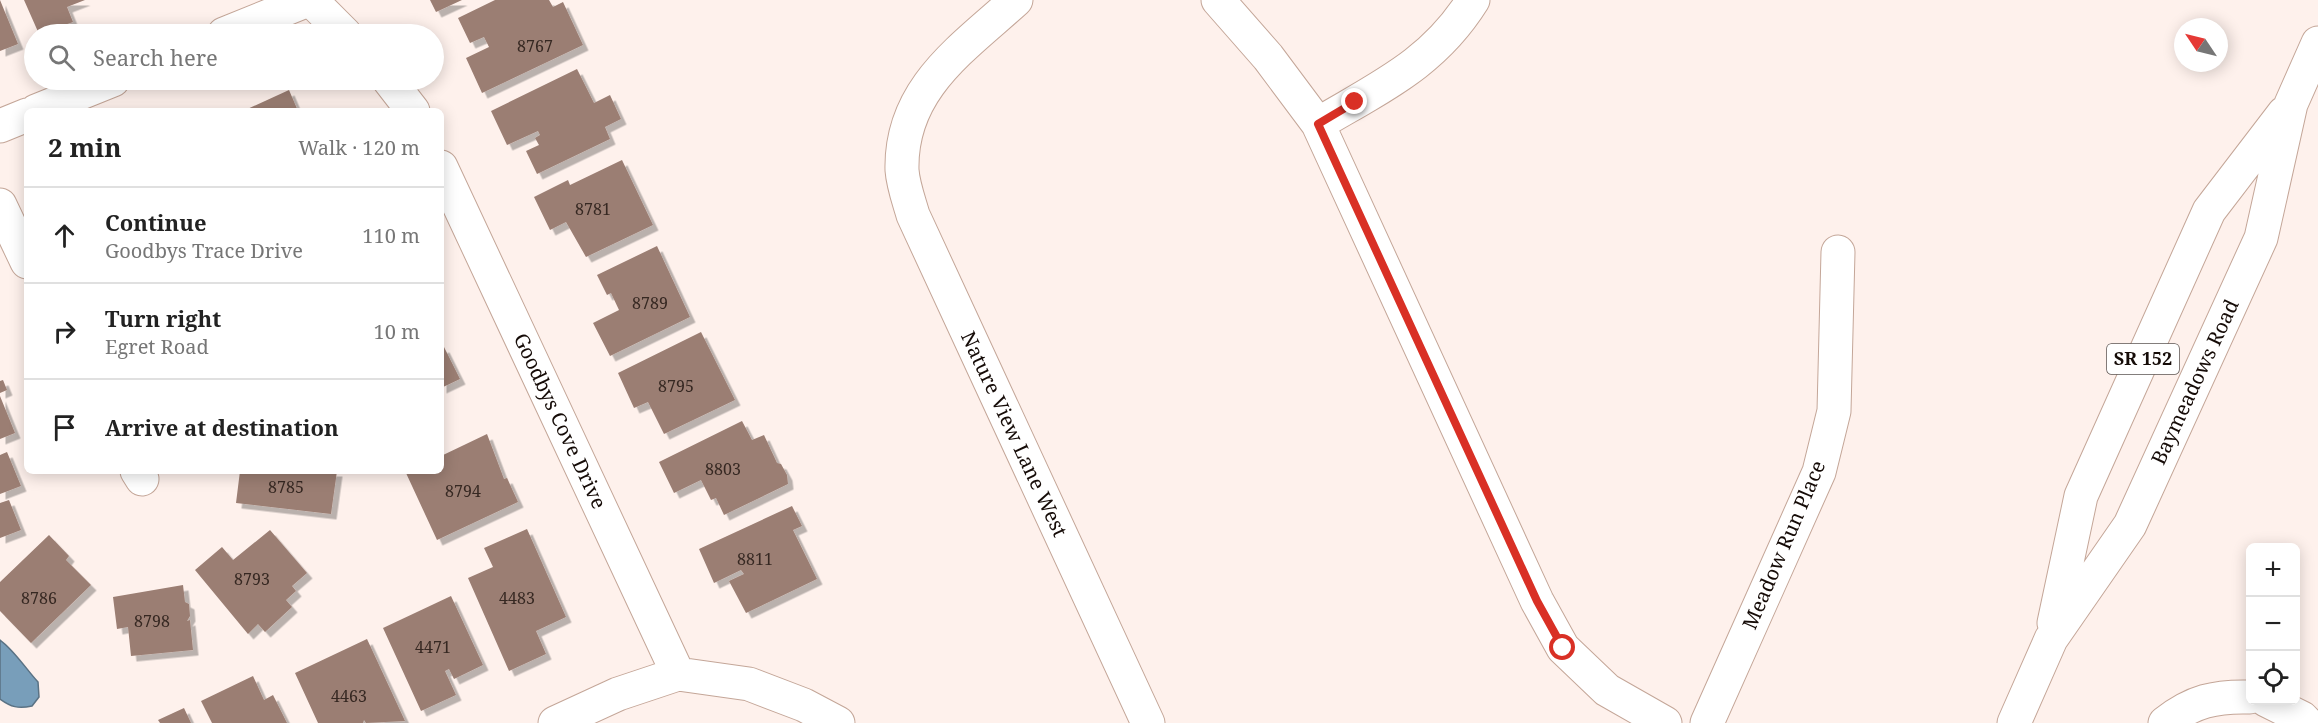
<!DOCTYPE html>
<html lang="en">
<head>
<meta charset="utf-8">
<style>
	body { margin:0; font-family:"Noto Serif",serif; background:#f6f6f6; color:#222 }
	.controls { position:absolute; right:18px; bottom:18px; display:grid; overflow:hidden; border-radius:9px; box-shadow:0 3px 15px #0003 }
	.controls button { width:54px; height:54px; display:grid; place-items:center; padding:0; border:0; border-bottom:2px solid #e0e0e0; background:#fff; color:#222; font:30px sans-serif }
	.compass { position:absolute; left:2174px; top:18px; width:54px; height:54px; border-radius:50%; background:#fff; box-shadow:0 3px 15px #0003; rotate:305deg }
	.stop { position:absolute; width:18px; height:18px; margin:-14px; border:4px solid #d93025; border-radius:50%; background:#fff }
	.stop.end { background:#d93025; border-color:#fff; box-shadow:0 2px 6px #0008 }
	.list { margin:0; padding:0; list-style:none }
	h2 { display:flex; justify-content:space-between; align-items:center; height:78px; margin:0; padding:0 24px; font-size:26px }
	h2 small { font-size:20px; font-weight:400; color:#767676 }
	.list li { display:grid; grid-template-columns:39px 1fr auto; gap:18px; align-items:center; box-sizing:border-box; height:96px; padding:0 24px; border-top:2px solid #e0e0e0 }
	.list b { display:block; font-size:22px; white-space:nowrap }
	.list p { margin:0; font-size:20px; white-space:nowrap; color:#767676 }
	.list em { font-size:20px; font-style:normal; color:#767676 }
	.icon { flex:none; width:33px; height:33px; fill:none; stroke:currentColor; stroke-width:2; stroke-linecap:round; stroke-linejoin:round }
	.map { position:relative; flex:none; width:2318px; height:723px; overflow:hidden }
	.search { position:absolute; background:#fff; box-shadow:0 3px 15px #0003; left:24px; top:24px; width:420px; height:66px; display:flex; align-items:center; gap:15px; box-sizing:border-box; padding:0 21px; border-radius:33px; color:#767676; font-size:22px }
	.panel { position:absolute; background:#fff; box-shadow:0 3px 15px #0003; left:24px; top:108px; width:420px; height:366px; border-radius:9px }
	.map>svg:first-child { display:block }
	.water { fill:#789eba; stroke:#5a7284; stroke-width:1.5 }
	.building { fill:#9b7e73; filter:url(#shadow) }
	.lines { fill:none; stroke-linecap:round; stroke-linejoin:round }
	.minor-casing { stroke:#c4a698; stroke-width:35 }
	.major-casing { stroke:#c4a698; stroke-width:35 }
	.minor { stroke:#fff; stroke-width:33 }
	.major { stroke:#fff; stroke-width:33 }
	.route { stroke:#d93025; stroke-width:8 }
	.labels { text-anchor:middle; stroke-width:4.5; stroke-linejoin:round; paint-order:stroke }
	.number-label { font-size:16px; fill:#362822 }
	.shield { fill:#fff; stroke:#5b5451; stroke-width:1.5 }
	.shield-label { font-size:18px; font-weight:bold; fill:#150b07 }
	.street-label { font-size:20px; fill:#150b07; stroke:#fff }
</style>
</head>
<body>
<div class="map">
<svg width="2318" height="723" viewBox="0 0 2318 723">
	<defs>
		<filter id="shadow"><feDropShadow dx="5.5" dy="5.5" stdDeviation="0" flood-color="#0004"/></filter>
	</defs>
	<rect width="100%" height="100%" fill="#fef1ec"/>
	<path class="water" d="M0,640C14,650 26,669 38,682L39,697L32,706C18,709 11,707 0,699Z"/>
	<path class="building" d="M0,0L18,44L0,51Z
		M24,0H85L67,7L73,22L39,34Z
		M430,0H462L436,12Z
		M495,0H549L553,7L563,2L583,45L482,93L466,58L489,47L484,37L470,43L458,18Z
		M577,69L594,103L610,95L621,119L605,127L610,139L537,174L526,151L539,145L535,138L540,135L538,131L507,145L491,111Z
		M289,90L298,111H243Z
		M622,160L653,225L586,257L566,222L550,230L534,197L568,180L570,185Z
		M657,246L690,317L610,356L593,323L619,310L611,293L607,295L597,275Z
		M701,332L735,400L664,434L648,402L634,408L618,373Z
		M444,347L460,379L441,388V348Z
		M3,380L7,390L0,393V381Z
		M0,396L15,433L0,439Z
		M742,421L752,440L764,435L777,463L781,464L787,475L788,484L724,515L716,498L711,500L701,480L674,493L659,462Z
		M487,434L504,479L507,478L518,502L437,540L406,473L441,471V456Z
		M7,452L21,486L0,494V455Z
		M240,471H337L331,514L236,503Z
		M9,500L21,530L0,538V503Z
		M792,506L802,526L793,530L817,579L746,613L729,581L744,574L741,570L714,583L699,549Z
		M527,529L566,617L536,631L546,654L509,671L468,578L493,567L484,548Z
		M270,530L307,573L292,586L296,591L286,600L292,607L265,632L258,624L248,634L195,570L222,547L233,560Z
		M49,535L69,556L66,560L91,585L31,643L0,611V582Z
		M183,585L185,602L189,604L190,616L187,621L190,620L193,650L131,656L128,627L117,629L113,597Z
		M451,596L483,665L454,679L449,669L445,671L456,695L421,711L383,628Z
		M367,639L405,721L366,723L364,720L363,723H318L295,673Z
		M253,676L264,700L273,695L287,723H212L201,701Z
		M184,708L191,723H160L158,720Z"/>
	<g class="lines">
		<defs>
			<path id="minor" d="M311,0L345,34
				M1016,0C962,49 900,89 902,170C903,185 909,201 913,215L1148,723
				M1218,0L1268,57L1318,124L1537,601L1563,648L1607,690L1665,723
				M224,34L308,0
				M389,80L413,111
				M36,111L113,80
				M1318,124C1380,87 1433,64 1473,0
				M0,126L27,115
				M441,167L678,674
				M0,205L27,262
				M137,471L142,479
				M2266,700L2302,718L2307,723
				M555,723L618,694L678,674L749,684L804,705L838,723
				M1707,723L1819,472L1834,411L1838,252
				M2165,723C2193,701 2215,696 2250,697"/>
			<path id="major" d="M2054,623L2081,496L2209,211L2284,113
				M2014,723L2051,639L2130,525L2261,238L2291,104L2318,43"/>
		</defs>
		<use href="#minor" class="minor-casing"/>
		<use href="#major" class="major-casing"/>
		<use href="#minor" class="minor"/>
		<use href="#major" class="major"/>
	</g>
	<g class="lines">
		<path class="route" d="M1355,102L1318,124L1537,601L1563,648"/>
	</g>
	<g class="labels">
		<g class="number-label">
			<text x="535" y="52">8767</text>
			<text x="593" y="215">8781</text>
			<text x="650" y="309">8789</text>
			<text x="676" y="392">8795</text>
			<text x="723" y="475">8803</text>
			<text x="286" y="493">8785</text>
			<text x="463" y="497">8794</text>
			<text x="755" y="565">8811</text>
			<text x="252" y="585">8793</text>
			<text x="39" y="604">8786</text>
			<text x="517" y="604">4483</text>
			<text x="152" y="627">8798</text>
			<text x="433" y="653">4471</text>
			<text x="349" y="702">4463</text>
		</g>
		<rect class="shield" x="2107" y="344" width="72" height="30" rx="4.5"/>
		<g class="shield-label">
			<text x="2143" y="365">SR 152</text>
		</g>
		<g class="street-label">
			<text transform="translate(2195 382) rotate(-65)" y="7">Baymeadows Road</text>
			<text transform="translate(560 421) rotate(65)" y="7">Goodbys Cove Drive</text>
			<text transform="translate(1014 434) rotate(65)" y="7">Nature View Lane West</text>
			<text transform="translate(1784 545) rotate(-67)" y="7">Meadow Run Place</text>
		</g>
	</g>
</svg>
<div class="controls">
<button>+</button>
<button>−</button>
<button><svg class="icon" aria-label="locate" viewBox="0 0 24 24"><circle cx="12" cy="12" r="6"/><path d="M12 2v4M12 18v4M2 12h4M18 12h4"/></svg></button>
</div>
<svg class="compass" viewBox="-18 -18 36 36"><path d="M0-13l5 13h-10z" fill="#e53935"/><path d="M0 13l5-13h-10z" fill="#767676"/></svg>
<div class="stop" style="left:1563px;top:648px"></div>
<div class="stop end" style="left:1355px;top:102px"></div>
<div class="search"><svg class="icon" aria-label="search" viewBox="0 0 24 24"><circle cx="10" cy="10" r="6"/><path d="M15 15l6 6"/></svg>Search here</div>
<section class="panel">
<h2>2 min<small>Walk · 120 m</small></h2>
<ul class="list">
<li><svg class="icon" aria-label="ahead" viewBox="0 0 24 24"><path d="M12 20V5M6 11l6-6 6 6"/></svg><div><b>Continue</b><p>Goodbys Trace Drive</p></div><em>110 m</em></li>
<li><svg class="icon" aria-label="right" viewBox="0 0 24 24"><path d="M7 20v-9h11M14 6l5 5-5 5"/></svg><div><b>Turn right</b><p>Egret Road</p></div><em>10 m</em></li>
<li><svg class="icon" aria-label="arrive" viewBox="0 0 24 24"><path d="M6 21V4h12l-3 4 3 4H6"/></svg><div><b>Arrive at destination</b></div></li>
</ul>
</section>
</div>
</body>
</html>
